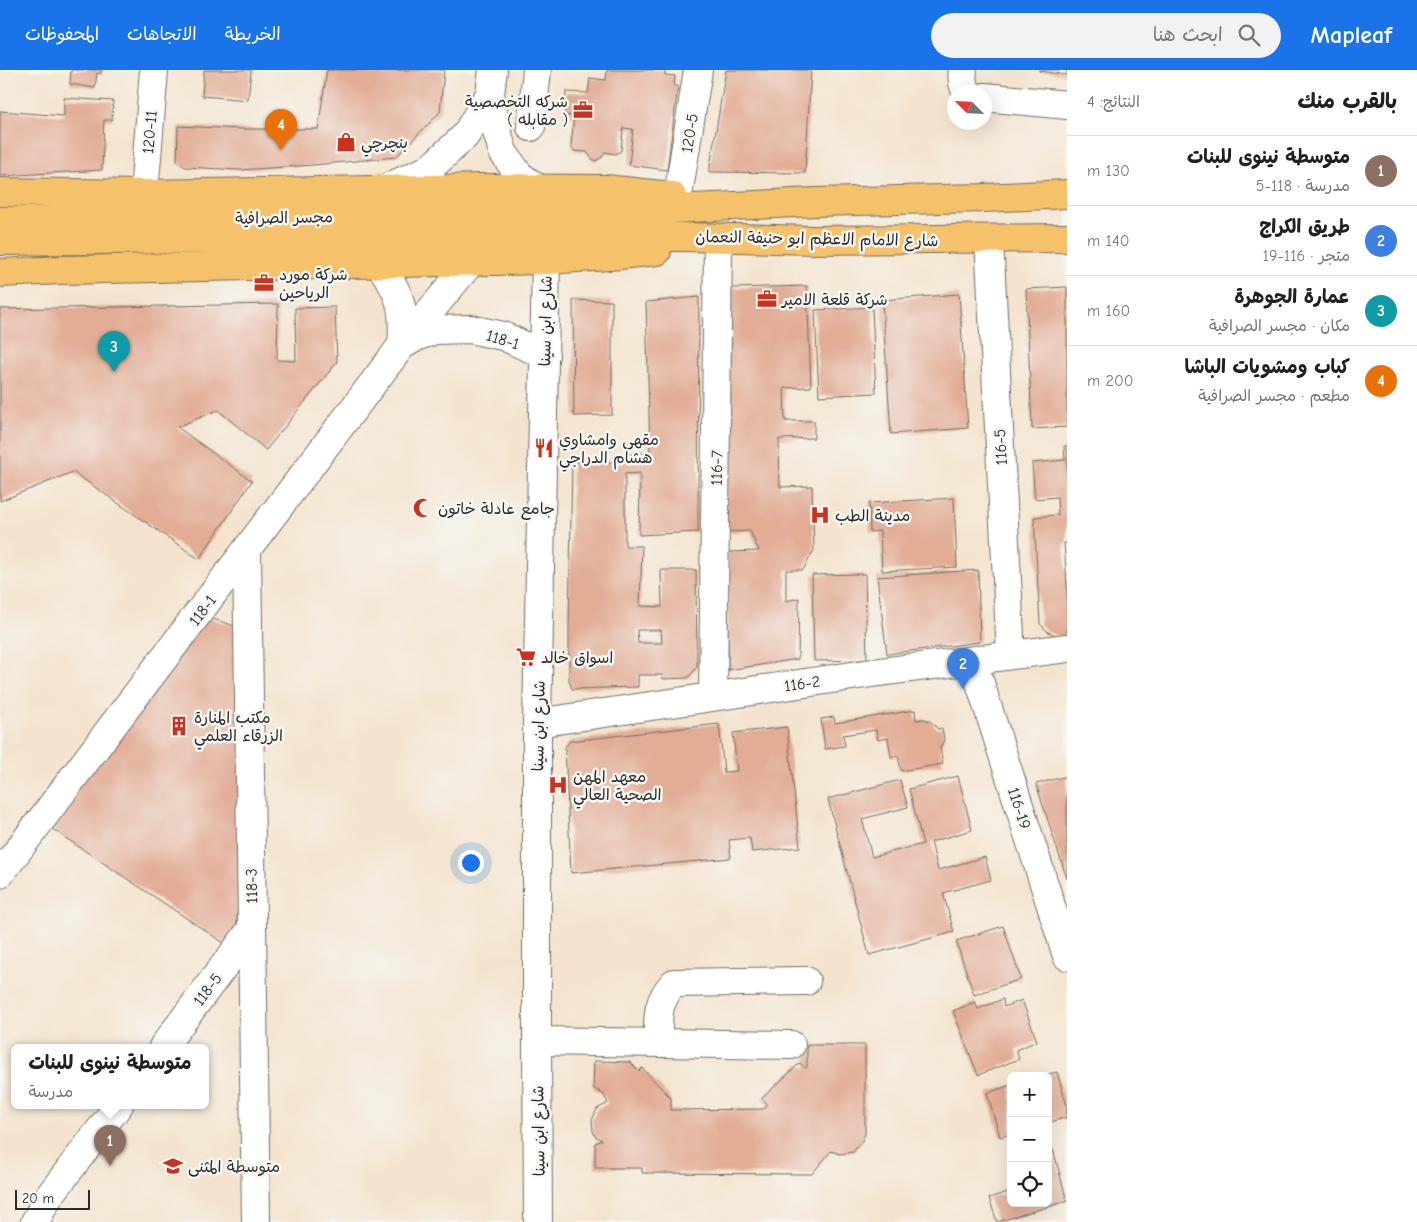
<!DOCTYPE html>
<html lang="ar">
<head>
<meta charset="utf-8">
<style>
	body { margin:0; font-family:"Comic Neue","Playpen Sans Arabic",sans-serif; background:#f2f2f2; color:#202124; direction:rtl }
	.controls { position:absolute; right:15px; bottom:15px; display:grid; overflow:hidden; border-radius:8px; box-shadow:0 5px 20px #0002 }
	.controls button { width:45px; height:45px; display:grid; place-items:center; padding:0; border:0; border-bottom:1px solid #e0e0e0; background:#fff; color:#202124; font:25px sans-serif }
	.compass { position:absolute; left:947px; top:15px; width:45px; height:45px; border-radius:50%; background:#fff; box-shadow:0 5px 20px #0002; rotate:294deg }
	.scale { position:absolute; left:15px; bottom:12px; width:75px; box-sizing:border-box; padding-left:5px; border:2px solid #2b2b2b; border-top:0; font-size:14px; line-height:18px; white-space:nowrap; color:#2b2b2b; -webkit-text-stroke:4px #f6f6f2; paint-order:stroke }
	.you { position:absolute; left:470px; top:792px; width:18px; height:18px; margin:-12px; border:4px solid #fff; border-radius:50%; background:#1a73e8; box-shadow:0 0 0 8px #1a73e833 }
	.badge { display:grid; place-items:center; width:32px; height:32px; border-radius:50%; background:#1a73e8; color:#fff; font-size:16px; font-weight:700 }
	.pin { position:absolute; translate:-50% -41px; filter:drop-shadow(0 1px 2px #0008) }
	.pin::after { content:''; position:absolute; top:26px; width:18px; height:15px; background:inherit; clip-path:polygon(0 0,100% 0,50% 100%) }
	.popup { position:absolute; left:11px; top:974px; width:198px; height:65px; box-sizing:border-box; display:grid; place-content:center; border-radius:8px; background:#fff; filter:drop-shadow(0 1px 4px #0005); font-size:16px; white-space:nowrap; color:#757577 }
	.popup b { font-size:19px; color:#202124 }
	.popup::after { content:''; position:absolute; left:50%; top:100%; margin-left:-10px; border:10px solid transparent; border-top-color:#fff }
	.list { margin:0; padding:0; list-style:none }
	h2 { display:flex; justify-content:space-between; align-items:center; height:65px; margin:0; padding:0 20px; font-size:21px }
	h2 small { font-size:16px; font-weight:400; color:#757577 }
	.list li { display:grid; grid-template-columns:32px 1fr auto; gap:15px; align-items:center; box-sizing:border-box; height:70px; padding:0 20px; border-top:1px solid #e0e0e0 }
	.list b { display:block; font-size:19px; white-space:nowrap }
	.list p { margin:0; font-size:16px; white-space:nowrap; color:#757577 }
	.list em { font-size:16px; font-style:normal; color:#757577 }
	.icon { flex:none; width:28px; height:28px; fill:none; stroke:currentColor; stroke-width:2; stroke-linecap:round; stroke-linejoin:round }
	.map { position:relative; flex:none; width:1067px; height:1152px; overflow:hidden; direction:ltr }
	header { display:flex; align-items:center; gap:30px; box-sizing:border-box; height:70px; padding:0 25px; background:#1a73e8; color:#fff }
	header strong { font-size:24px }
	nav { display:flex; gap:28px; margin-inline-start:auto; font-size:18px }
	.search { width:350px; height:45px; background:#f2f2f2; display:flex; align-items:center; gap:12px; box-sizing:border-box; padding:0 18px; border-radius:28px; color:#757577; font-size:19px }
	main { display:flex }
	aside { flex:1; background:#fff }
	.map>svg:first-child { display:block }
	.building { fill:#e2ac95; fill-rule:evenodd }
	.lines { fill:none; stroke-linecap:round; stroke-linejoin:round }
	.minor-casing { stroke:#716c64; stroke-width:30 }
	.major-casing { stroke:#716c64; stroke-width:30 }
	.minor { stroke:#fff; stroke-width:28 }
	.major { stroke:#f5c16b; stroke-width:28 }
	.labels { text-anchor:middle; stroke-width:5; stroke-linejoin:round; paint-order:stroke }
	.poi-label { font-size:16px; fill:#2b2b2b; stroke:#f6f6f2; text-anchor:start }
	.street-label { font-size:16px; fill:#2b2b2b; stroke:#f6f6f2 }
</style>
</head>
<body>
<header>
<strong>Mapleaf</strong>
<div class="search"><svg class="icon" aria-label="search" viewBox="0 0 24 24"><circle cx="10" cy="10" r="6"/><path d="M15 15l6 6"/></svg>ابحث هنا</div>
<nav><a>الخريطة</a><a>الاتجاهات</a><a>المحفوظات</a></nav>
</header>
<main>
<aside>
<h2>بالقرب منك<small>النتائج: 4</small></h2>
<ul class="list">
<li><span class="badge" style="background:#8d6e63">1</span><div><b>متوسطة نينوى للبنات</b><p>مدرسة · 118-5</p></div><em>130 m</em></li>
<li><span class="badge" style="background:#3f7fe0">2</span><div><b>طريق الكراج</b><p>متجر · 116-19</p></div><em>140 m</em></li>
<li><span class="badge" style="background:#0f9aa8">3</span><div><b>عمارة الجوهرة</b><p>مكان · مجسر الصرافية</p></div><em>160 m</em></li>
<li><span class="badge" style="background:#e8710a">4</span><div><b>كباب ومشويات الباشا</b><p>مطعم · مجسر الصرافية</p></div><em>200 m</em></li>
</ul>
</aside>
<div class="map">
<svg width="1067" height="1152" viewBox="0 0 1067 1152">
	<rect width="100%" height="100%" fill="#f6f6f2"/>
	<filter id="ink" filterUnits="userSpaceOnUse"><feTurbulence type="fractalNoise" baseFrequency=".02" numOctaves="2"/><feDisplacementMap in="SourceGraphic" scale="10" xChannelSelector="R" yChannelSelector="G"/><feConvolveMatrix kernelMatrix="1 2 1 2 8 2 1 2 1" color-interpolation-filters="sRGB"/></filter>
	<filter id="wash" filterUnits="userSpaceOnUse"><feTurbulence type="fractalNoise" baseFrequency=".0096" numOctaves="4" result="noise"/><feDisplacementMap in="SourceGraphic" scale="20" xChannelSelector="R" yChannelSelector="G"/><feGaussianBlur stdDeviation="1.12" result="paint"/><feColorMatrix in="noise" values="0 0 0 0 0 0 0 0 0 0 0 0 0 0 0 0 0 1.4 0 .05"/><feComposite in="paint" operator="in"/></filter>
	<g filter="url(#wash)">
		<rect width="100%" height="100%" fill="#f4e4cf"/>
		<g id="blocks">
			<path class="building" d="M71,0H102L101,4L97,3L95,18L70,14Z
				M204,0H251L248,30L202,26Z
				M327,0H444L440,42L396,87L313,95L240,100L185,97L177,91L178,56L242,59H318Z
				M607,0H665V5L675,6L674,16H678L667,100L629,95L633,59L623,58L621,81L615,84L605,82L602,87L596,91L592,89L587,82L574,81L571,76L574,46L564,45L566,22L588,23L590,8L606,10Z
				M726,0H811L805,103L709,102Z
				M1039,0H1067V5L1039,1Z
				M64,28L113,31L112,50H104L102,100L0,106V41L64,46Z
				M807,216L811,317L784,318L785,351H814V368L779,369L780,417L812,416L814,480L803,500H786V531L799,528L798,589L728,600V482L759,481L750,461L727,462L725,228L733,218Z
				M1067,217V357L1032,359L1026,219Z
				M959,224L968,358L891,364L882,230Z
				M699,227L698,462L639,465L640,403L625,404V476H642L640,536L662,537L661,500H696L697,597L688,608L663,609L662,605H638V617L572,619L569,610V558L572,392H625L624,385L650,382L646,232ZM637,560H661L662,573H638Z
				M573,230L612,231V345L574,346Z
				M278,234L277,290L296,291L295,238L335,237L337,292L266,380L218,340L177,357L252,411L199,489L73,402L0,431V239Z
				M872,237L876,323L819,326L815,240Z
				M1064,376H1067V473H1064L1067,515V566L1060,567L1048,562L1040,554L1034,447L1058,445L1057,427L1035,429L1032,393L1065,390Z
				M954,428L957,497L882,501L880,461L870,462L869,433Z
				M978,500L980,572L887,584L877,507Z
				M865,504L867,590L814,591L812,505Z
				M198,544L247,560L236,881L40,751Z
				M915,640L916,650L924,649L930,651L938,659L942,658L944,670L940,678L943,694L901,701L898,686L891,687L888,668L878,670L876,660L843,665L845,676L825,679L821,649L834,647L835,653Z
				M719,654L724,702L737,701L733,663L787,657L800,777L752,782L750,768L729,770L731,788L571,803L565,677L570,671Z
				M958,706L972,760L931,772L938,800L985,787L991,810L943,823L954,862L869,885L828,729L900,710L908,737L862,749L872,787L923,774L909,719Z
				M1067,706V809L1036,714Z
				M1003,856L1021,909L974,925L956,871Z
				M1003,929L1004,937L1022,930L1037,971L1016,980L1019,989L978,1005L953,941L975,932L978,939Z
				M807,975H865V1064L862,1071L853,1082L840,1084L831,1081L812,1104L642,1103V1098H595V1073L602,1070L595,1066L593,1061L592,1050L597,1039L608,1033L603,1024L593,1018L594,991L630,992L639,1001L642,998L671,1028V1040L763,1039L768,1035L762,1028L800,993L805,998L807,997Z
				M1057,1002L1067,1036V1047L1048,1053V1006L1045,1005Z
				M1011,1015V1064L1000,1067L987,1023Z
				M1053,1079L1067,1131L997,1152L989,1128L1011,1121V1133H1048V1081Z"/>
		</g>
	</g>
	<g filter="url(#ink)">
		<use href="#blocks" fill-opacity="0" stroke="#716c64" stroke-width="1"/>
		<g class="lines">
			<defs>
				<path id="minor" d="M493,0L490,24L496,58L503,82L519,105L537,118
					M963,0C962,7 962,17 968,22
					M984,27L1067,35
					M531,57L537,0
					M384,119L429,99L465,66L490,24
					M144,124L154,0
					M678,126L698,0
					M989,169L1011,585
					M379,194C401,223 405,239 402,275
					M406,273L418,266L435,260L470,259L503,266L545,285
					M247,481L256,1152
					M973,591L1067,886
					M713,626L718,171
					M537,653L872,603L1067,578
					M0,804L402,275L471,192
					M537,971L791,975
					M658,973C658,948 656,932 674,913L806,911
					M163,977L251,860
					M35,1152L47,1129L119,1035
					M538,1152L537,971V653L546,190"/>
				<path id="major" d="M0,122L144,124L486,118L605,119L672,126
					M0,151L568,144L815,132L983,128L1067,124
					M0,171L568,165L737,168L813,170L1067,168
					M0,203L61,200L546,190L610,186L657,181"/>
			</defs>
			<use href="#minor" class="minor-casing"/>
			<use href="#major" class="major-casing"/>
			<use href="#minor" class="minor"/>
			<use href="#major" class="major"/>
		</g>
	</g>
	<defs>
		<symbol id="office-bare" viewBox="-9 -9 18 18"><path d="M-6-3h4V-5.5h4V-3h4V5H-6ZM-1-4.5V-3h2v-1.5ZM-6 0V1H6V0Z" fill="#c8321e" stroke="#f6f6f2" stroke-width="2.5" paint-order="stroke"/></symbol>
		<symbol id="shop-bare" viewBox="-9 -9 18 18"><path d="M-5-2.5h2.3a2.7 3.5 0 0 1 5.4 0H5L5.5 6h-11ZM-1.5-2.5h3a1.5 2.3 0 0 0-3 0Z" fill="#c8321e" stroke="#f6f6f2" stroke-width="2.5" paint-order="stroke"/></symbol>
		<symbol id="restaurant-bare" viewBox="-9 -9 18 18"><path d="M-5-6h1v4h1v-4h1v4h1v-4h1v5L-1.5 .5V6h-2V.5L-5-1ZM5-6V6H3V1.5H1.5Q1.5-4 5-6Z" fill="#c8321e" stroke="#f6f6f2" stroke-width="2.5" paint-order="stroke"/></symbol>
		<symbol id="mosque-bare" viewBox="-9 -9 18 18"><path d="M3.5-4.9A6 6 0 1 0 3.5 4.9A5 5 0 1 1 3.5-4.9Z" fill="#c8321e" stroke="#f6f6f2" stroke-width="2.5" paint-order="stroke"/></symbol>
		<symbol id="hospital-bare" viewBox="-9 -9 18 18"><path d="M-5-5h3v3.5h4V-5h3V5h-3V1.5h-4V5h-3Z" fill="#c8321e" stroke="#f6f6f2" stroke-width="2.5" paint-order="stroke"/></symbol>
		<symbol id="supermarket-bare" viewBox="-9 -9 18 18"><path d="M-6-5.5h2.5l.6 2H6L4.5 2H-2.5L-4.4-4H-6ZM-1.5 3.2a1.3 1.3 0 1 0 .1 0ZM3 3.2a1.3 1.3 0 1 0 .1 0Z" fill="#c8321e" stroke="#f6f6f2" stroke-width="2.5" paint-order="stroke"/></symbol>
		<symbol id="building-bare" viewBox="-9 -9 18 18"><path d="M-4-6H4V6H1V3H-1V6H-4ZM-2.5-4.3h1.7v1.8h-1.7ZM.8-4.3h1.7v1.8H.8ZM-2.5-1h1.7V.8h-1.7ZM.8-1h1.7V.8H.8Z" fill="#c8321e" stroke="#f6f6f2" stroke-width="2.5" paint-order="stroke"/></symbol>
		<symbol id="school-bare" viewBox="-9 -9 18 18"><path d="M0-5L7-2L0 1L-7-2ZM-4 1L0 2.5L4 1V4Q0 6-4 4Z" fill="#c8321e" stroke="#f6f6f2" stroke-width="2.5" paint-order="stroke"/></symbol>
	</defs>
	<g fill-rule="evenodd">
		<use href="#office-bare" x="569" y="26" width="28" height="28"/>
		<use href="#shop-bare" x="332" y="58" width="28" height="28"/>
		<use href="#office-bare" x="250" y="199" width="28" height="28"/>
		<use href="#office-bare" x="753" y="215" width="28" height="28"/>
		<use href="#restaurant-bare" x="530" y="364" width="28" height="28"/>
		<use href="#mosque-bare" x="409" y="424" width="28" height="28"/>
		<use href="#hospital-bare" x="806" y="431" width="28" height="28"/>
		<use href="#supermarket-bare" x="512" y="573" width="28" height="28"/>
		<use href="#building-bare" x="165" y="642" width="28" height="28"/>
		<use href="#hospital-bare" x="544" y="701" width="28" height="28"/>
		<use href="#school-bare" x="159" y="1082" width="28" height="28"/>
	</g>
	<g class="labels">
		<g class="poi-label">
			<text x="568" y="37" text-anchor="end">شركه التخصصية<tspan x="568" dy="18">( مقابله )</tspan></text>
			<text x="361" y="78">بنچرچي</text>
			<text x="279" y="210">شركة مورد<tspan x="279" dy="18">الرياحين</tspan></text>
			<text x="782" y="235">شركة قلعة الامير</text>
			<text x="559" y="375">مقهى وامشاوي<tspan x="559" dy="18">هشام الدراجي</tspan></text>
			<text x="438" y="444">جامع عادلة خاتون</text>
			<text x="835" y="451">مدينة الطب</text>
			<text x="541" y="593">اسواق خالد</text>
			<text x="194" y="653">مكتب المنارة<tspan x="194" dy="18">الزرقاء العلمي</tspan></text>
			<text x="573" y="712">معهد المهن<tspan x="573" dy="18">الصحية العالي</tspan></text>
			<text x="188" y="1102">متوسطة المثنى</text>
		</g>
		<g class="street-label">
			<text transform="translate(149 62) rotate(-85)" y="6">120-11</text>
			<text transform="translate(689 63) rotate(-81)" y="6">120-5</text>
			<text transform="translate(284 147) rotate(-1)" y="6">مجسر الصرافية</text>
			<text transform="translate(817 168) rotate(1)" y="6">شارع الامام الاعظم ابو حنيفة النعمان</text>
			<text transform="translate(545 251) rotate(-89)" y="6">شارع ابن سينا</text>
			<text transform="translate(503 269) rotate(17)" y="6">118-1</text>
			<text transform="translate(1000 377) rotate(-93)" y="6">116-5</text>
			<text transform="translate(716 398) rotate(-89)" y="6">116-7</text>
			<text transform="translate(202 540) rotate(-53)" y="6">118-1</text>
			<text transform="translate(802 613) rotate(-8)" y="6">116-2</text>
			<text transform="translate(538 656) rotate(-89)" y="6">شارع ابن سينا</text>
			<text transform="translate(1020 738) rotate(72)" y="6">116-19</text>
			<text transform="translate(251 816) rotate(-91)" y="6">118-3</text>
			<text transform="translate(207 919) rotate(-53)" y="6">118-5</text>
			<text transform="translate(538 1061) rotate(-91)" y="6">شارع ابن سينا</text>
		</g>
	</g>
</svg>
<div class="controls">
<button>+</button>
<button>−</button>
<button><svg class="icon" aria-label="locate" viewBox="0 0 24 24"><circle cx="12" cy="12" r="6"/><path d="M12 2v4M12 18v4M2 12h4M18 12h4"/></svg></button>
</div>
<svg class="compass" viewBox="-18 -18 36 36"><path d="M0-13l5 13h-10z" fill="#e53935"/><path d="M0 13l5-13h-10z" fill="#757577"/></svg>
<div class="scale">20 m</div>
<div class="you"></div>
<div class="pin badge" style="left:110px;top:1096px;background:#8d6e63">1</div>
<div class="popup"><b>متوسطة نينوى للبنات</b>مدرسة</div>
<div class="pin badge" style="left:963px;top:619px;background:#3f7fe0">2</div>
<div class="pin badge" style="left:114px;top:302px;background:#0f9aa8">3</div>
<div class="pin badge" style="left:281px;top:80px;background:#e8710a">4</div>
</div>
</main>
</body>
</html>
